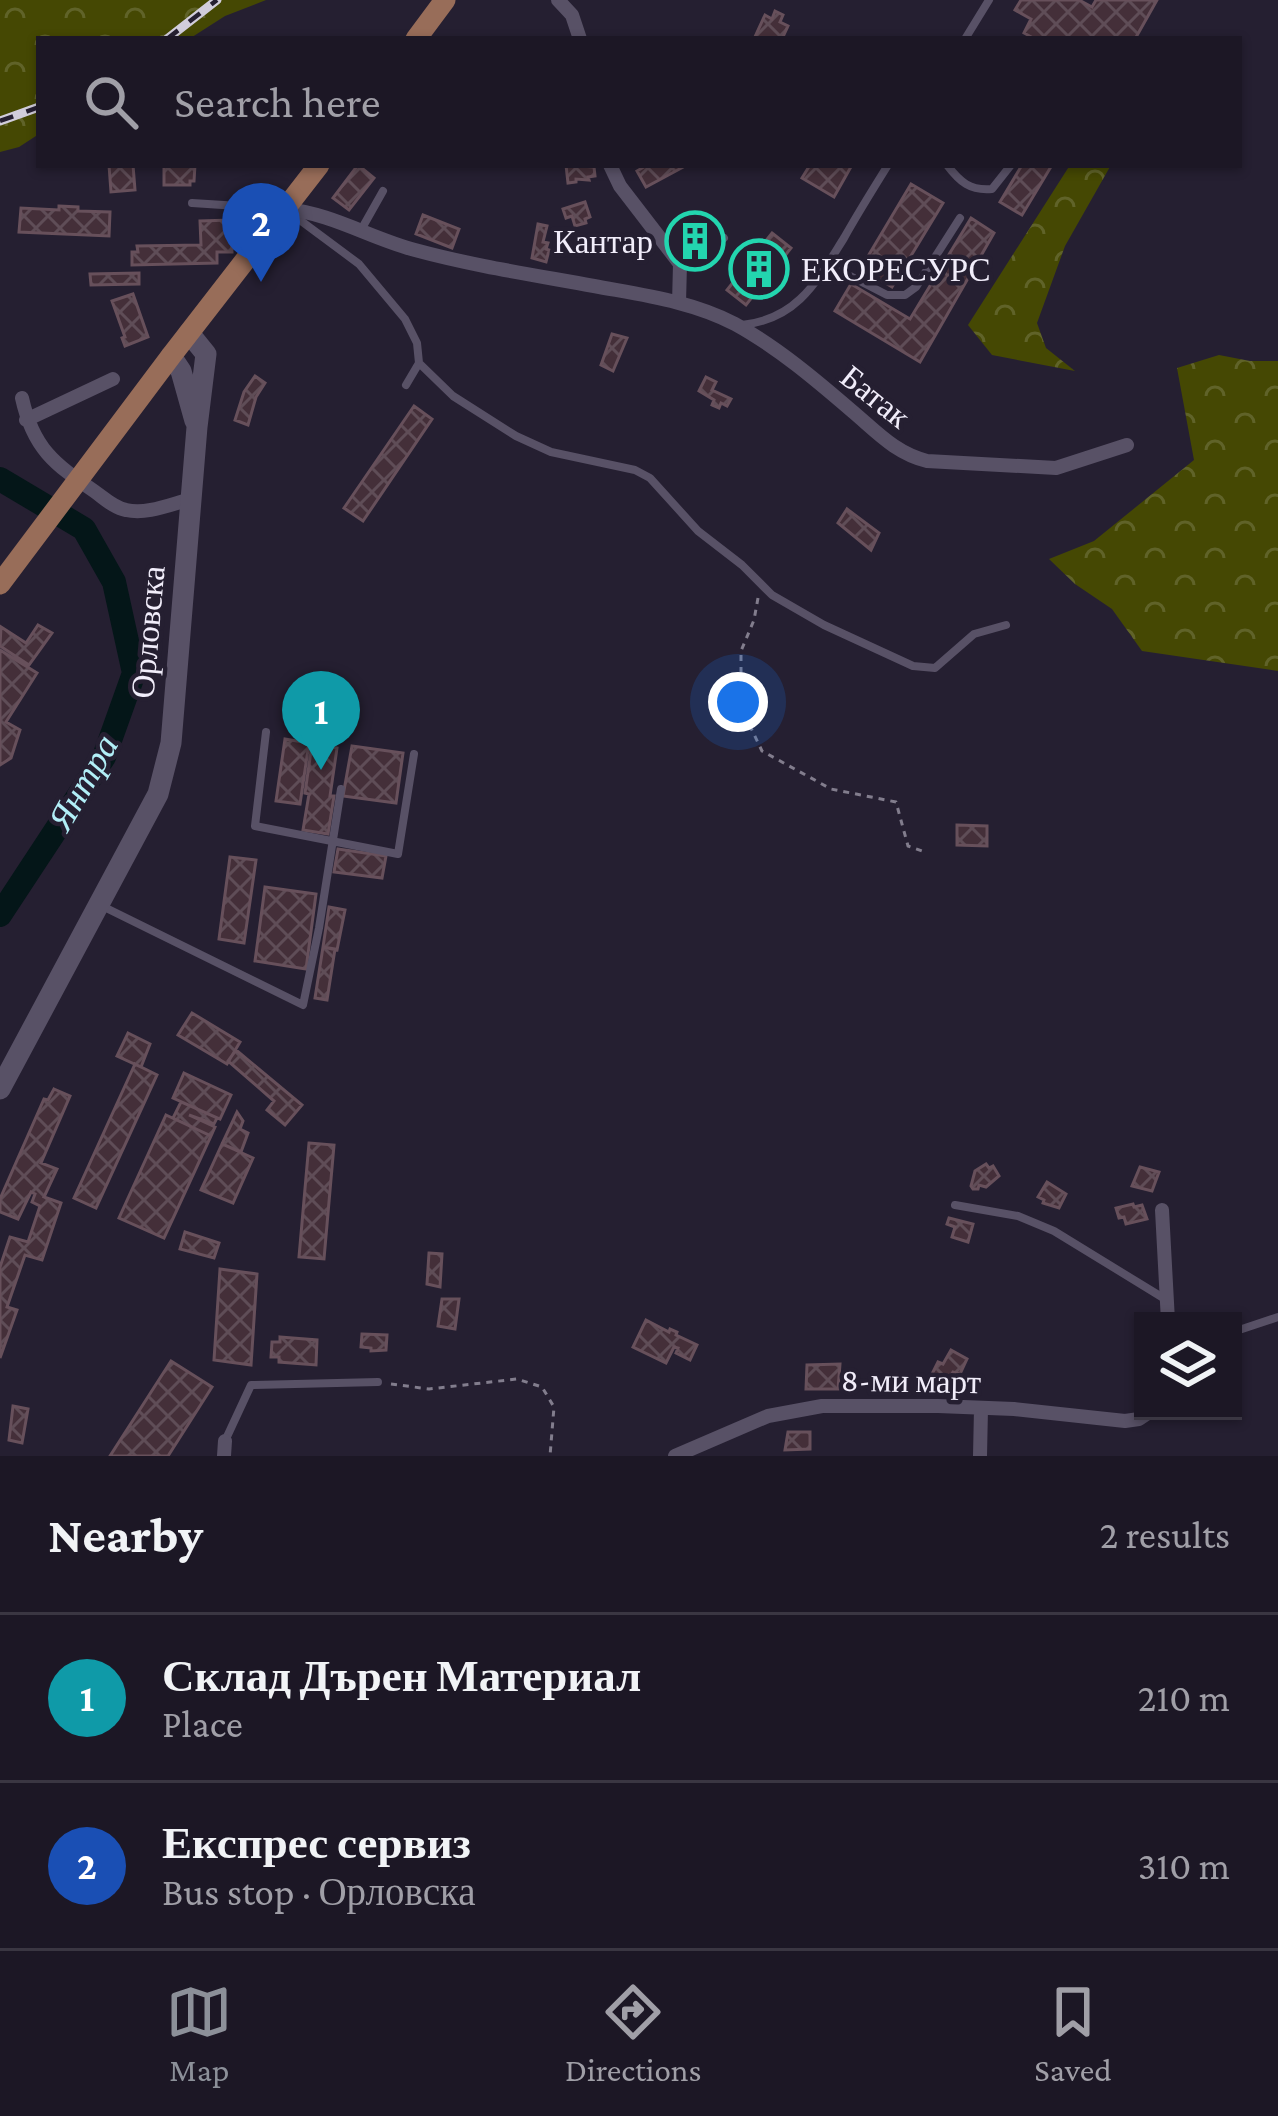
<!DOCTYPE html>
<html lang="en">
<head>
<meta charset="utf-8">
<style>
	body { margin:0; font-family:"Crimson Pro",serif; background:#25202d; color:#f1f3f6 }
	.controls { position:absolute; right:36px; bottom:36px; display:grid; overflow:hidden; border-radius:0px; box-shadow:0 3px 9px #0004 }
	.controls button { width:108px; height:108px; display:grid; place-items:center; padding:0; border:0; border-bottom:3px solid #3a3642; background:#1c1725; color:#f1f3f6; font:60px sans-serif }
	.you { position:absolute; left:738px; top:702px; width:42px; height:42px; margin:-30px; border:9px solid #fff; border-radius:50%; background:#1a73e8; box-shadow:0 0 0 18px #1a73e833 }
	.badge { display:grid; place-items:center; width:78px; height:78px; border-radius:50%; background:#8c9099; color:#fff; font-size:39px; font-weight:700 }
	.pin { position:absolute; translate:-50% -99px; filter:drop-shadow(0 3px 6px #0008) }
	.pin::after { content:''; position:absolute; top:63px; width:42px; height:36px; background:inherit; clip-path:polygon(0 0,100% 0,50% 100%) }
	.list { margin:0; padding:0; list-style:none }
	h2 { display:flex; justify-content:space-between; align-items:center; height:156px; margin:0; padding:0 48px; font-size:51px }
	h2 small { font-size:39px; font-weight:400; color:#a09fa7 }
	.list li { display:grid; grid-template-columns:78px 1fr auto; gap:36px; align-items:center; box-sizing:border-box; height:168px; padding:0 48px; border-top:3px solid #3a3642 }
	.list b { display:block; font-size:45px; white-space:nowrap }
	.list p { margin:0; font-size:39px; white-space:nowrap; color:#a09fa7 }
	.list em { font-size:39px; font-style:normal; color:#a09fa7 }
	.icon { flex:none; width:66px; height:66px; fill:none; stroke:currentColor; stroke-width:2; stroke-linecap:round; stroke-linejoin:round }
	.map { position:relative; flex:none; width:1278px; height:1456px; overflow:hidden }
	.search { position:absolute; background:#1c1725; box-shadow:0 3px 9px #0004; left:36px; right:36px; top:36px; height:132px; display:flex; align-items:center; gap:30px; box-sizing:border-box; padding:0 42px; border-radius:0px; color:#a09fa7; font-size:45px }
	.sheet { height:492px; background:#1c1725 }
	nav { display:flex; justify-content:space-around; align-items:center; box-sizing:border-box; height:168px; border-top:3px solid #3a3642; background:#1c1725; font-size:33px; color:#a09fa7 }
	nav a { display:grid; justify-items:center; gap:6px }
	nav .on { color:#8c9099 }
	.map>svg:first-child { display:block }
	.forest { fill:url(#forest-crowns) }
	.lines { fill:none; stroke-linecap:round; stroke-linejoin:round }
	.river { stroke:#041618; stroke-width:24 }
	.building { fill:url(#building-cross-hatch); stroke:#67505b; stroke-width:3 }
	.path { stroke:#827d8d; stroke-width:3; stroke-dasharray:6 6; stroke-linecap:butt }
	.lane { stroke:#585166; stroke-width:8 }
	.street { stroke:#585166; stroke-width:14 }
	.secondary { stroke:#585166; stroke-width:21 }
	.primary { stroke:#986d59; stroke-width:21 }
	.rail-casing { stroke:#d1cddb; stroke-width:9 }
	.rail { stroke:#251f31; stroke-width:4.5; stroke-dasharray:14; stroke-linecap:butt }
	.labels { text-anchor:middle; stroke-width:9; stroke-linejoin:round; paint-order:stroke }
	.poi-label { font-size:33px; fill:#f1edfa; stroke:#251f31; text-anchor:end }
	.street-label { font-size:33px; fill:#f1edfa; stroke:#251f31 }
	.water-label { font-size:36px; font-style:italic; fill:#b2eff7; stroke:#251f31 }
</style>
</head>
<body>
<div class="map">
<svg width="1278" height="1456" viewBox="0 0 1278 1456">
	<defs>
		<pattern id="forest-crowns" width="20" height="18" patternUnits="userSpaceOnUse" patternTransform="scale(3)"><rect width="20" height="18" fill="#454803"/><path d="M2 6a3 3 0 1 1 6 0M12 15a3 3 0 1 1 6 0" fill="none" stroke="#606329"/></pattern>
		<pattern id="building-cross-hatch" width="8" height="8" patternUnits="userSpaceOnUse" patternTransform="scale(3)"><rect width="8" height="8" fill="#442f39"/><path d="M0 0l8 8M0 8l8-8" fill="none" stroke="#5f4d57"/></pattern>
	</defs>
	<rect width="100%" height="100%" fill="#251f31"/>
	<path class="forest" d="M0,0H266L225,16L189,39H39V134L19,147L0,152Z
		M1070,165H1111L1065,246L1037,323L1046,348L1075,371L992,355L968,325Z
		M1219,355L1250,361H1278V671L1142,651L1112,609L1075,584L1049,559L1094,541L1194,460L1177,368Z"/>
	<g class="lines">
		<path class="river" d="M0,479L84,529L114,582L134,673L104,757L0,915"/>
	</g>
	<path class="building" d="M1021,0H1079L1092,7L1096,0H1157L1135,39H1035L1024,33L1031,19L1015,10Z
		M775,11L783,15L780,22L788,26L782,39H754L765,15L772,19Z
		M109,165H133L135,190L111,192Z
		M164,165H195L194,181H190V185H164Z
		M358,165L374,178L349,210L333,198Z
		M566,165L594,167L595,176L588,177L589,180L576,179V182L568,183Z
		M647,165H687L646,187L637,171Z
		M810,165H852L834,197L802,178Z
		M1022,165H1052L1022,215L1000,202Z
		M911,184L943,203L892,287L861,268Z
		M585,202L590,217L585,219L586,223L575,226L572,216L566,218L563,209Z
		M59,206L78,207V211L110,212L109,236L19,232L21,208L59,210Z
		M423,215L459,229L452,248L416,234Z
		M971,218L994,233L920,362L835,311L851,284L910,319Z
		M231,220L232,252H217V263L132,265V252H138L137,246L201,245L200,221Z
		M538,224L547,226L543,242L548,243L546,249L549,250L546,262L532,258Z
		M772,233L791,248L746,305L727,290Z
		M139,273V284L91,285L90,274Z
		M133,294L148,337L125,346L122,338L125,337L112,301Z
		M612,334L627,338L613,371L601,365Z
		M255,376L265,383L256,397L248,425L235,420L244,392Z
		M706,377L716,382L712,390L731,399L727,406L721,403L719,408L712,405L714,400L699,391Z
		M414,406L432,419L363,521L344,508Z
		M847,509L879,533L871,550L838,523Z
		M38,625L52,633L29,665L0,646L1,627L26,643Z
		M0,650L37,673L6,722L20,730L11,758L0,765Z
		M285,739L309,743L300,804L276,801Z
		M312,744L337,748L330,796H334L328,834L303,830L309,794L305,793Z
		M352,746L403,753L396,803L343,796Z
		M957,825L987,826V846L957,845Z
		M338,849L386,856L382,878L334,872Z
		M230,857L256,860L244,943L219,939Z
		M265,887L316,894L306,969L255,961Z
		M329,907L345,910L337,950L323,947Z
		M323,947L335,949L327,1000L315,998Z
		M192,1013L240,1042L227,1064L178,1035Z
		M128,1033L150,1044L141,1067L117,1056Z
		M236,1050L302,1105L285,1125L267,1110L274,1101L228,1061Z
		M135,1064L157,1075L96,1208L74,1198Z
		M184,1073L231,1095L220,1119L173,1098Z
		M54,1089L70,1096L41,1163L57,1169L44,1197L61,1203L42,1260L25,1255L7,1307L17,1310L0,1358V1267L10,1237L28,1242L40,1206L32,1202L35,1194L31,1192L18,1219L0,1212V1199L44,1099L48,1100Z
		M181,1102L217,1118L214,1124L189,1115L215,1127L211,1136L173,1118Z
		M237,1112L243,1121L240,1129L248,1133L241,1152L222,1144Z
		M166,1115L211,1136L164,1238L119,1218Z
		M309,1143L334,1145L324,1259L299,1257Z
		M222,1144L253,1158L233,1203L201,1190Z
		M986,1164L989,1168L993,1166L999,1176L986,1187L979,1185L978,1189H973L971,1186L975,1171Z
		M1140,1167L1159,1172L1152,1191L1132,1186Z
		M1047,1182L1066,1194L1059,1208L1043,1203L1044,1200L1038,1197Z
		M1133,1204L1134,1207L1142,1205L1147,1219L1126,1224L1124,1217L1119,1218L1116,1208Z
		M949,1218L973,1224L968,1242L952,1237L955,1227L947,1224Z
		M185,1232L219,1243L214,1258L180,1249Z
		M429,1253L442,1254L440,1287L427,1284Z
		M220,1269L257,1274L251,1365L214,1360Z
		M442,1299H459L455,1329L438,1326Z
		M646,1320L669,1332L670,1329L677,1332L676,1335L697,1345L690,1360L676,1353L678,1348L674,1347L666,1363L633,1347Z
		M362,1334L387,1335L386,1350L371,1351V1348L361,1347Z
		M280,1337L317,1340L316,1365L279,1362V1357H271L272,1342H280Z
		M951,1350L967,1359L960,1374L953,1372L946,1383L931,1376L938,1362L943,1364Z
		M171,1361L212,1387L168,1456H110Z
		M840,1364L838,1389H806L807,1365Z
		M13,1406L28,1409L22,1443L9,1440Z
		M788,1432H810V1449L785,1450Z"/>
	<g class="lines">
		<path class="path" d="M758,598L754,620L741,651V707L762,751L831,789L896,802L908,846L922,851
			M391,1384L429,1389L517,1379L542,1387L554,1407L550,1456"/>
		<path class="lane" d="M965,39L989,0
			M947,165C960,182 970,191 992,189L1011,165
			M192,203L285,209L359,264L405,319L417,343L419,363L406,385
			M361,230L383,191
			M681,263L724,238
			M827,264L887,295H905L916,287L960,218
			M742,325C798,319 817,281 844,238C858,213 873,189 888,165
			M419,363L453,396L516,436L551,452L635,470L650,478L698,531L742,565L772,595L824,625L913,666L935,668L974,634L1006,625
			M266,732L255,826L398,854L414,754
			M100,905L303,1005L319,928L341,789
			M955,1205L1018,1216L1054,1231L1165,1299
			M1233,1332L1278,1317
			M225,1441L251,1385L378,1382"/>
		<path class="street" d="M558,0L572,15L580,39
			M610,165L620,186L680,264L679,303
			M285,209C331,213 370,238 415,250C474,266 534,275 594,286C642,295 691,301 735,324C777,347 816,380 852,411C877,432 895,453 927,461L1056,468L1127,445
			M22,398C33,448 54,464 94,491C104,498 114,508 126,510C147,515 171,504 191,499
			M26,420L113,379
			M1162,1210L1168,1321
			M224,1456L225,1441
			M675,1456L768,1416L822,1406H938L1014,1409L1125,1421L1139,1419L1151,1411
			M980,1456L981,1409"/>
		<path class="secondary" d="M171,356L181,371L195,421
			M0,1089L158,794L171,743L197,427L206,354L189,333"/>
		<path class="primary" d="M416,39L445,0
			M0,584L171,356L319,165"/>
		<defs>
			<path id="rail" d="M167,39L217,0
				M0,121L39,107"/>
		</defs>
		<use href="#rail" class="rail-casing"/>
		<use href="#rail" class="rail"/>
	</g>
	<defs>
		<symbol id="building-ring" viewBox="-11 -11 22 22"><circle r="9.5" fill="#251f31" stroke="#23d5af" stroke-width="1.5"/><path d="M-4-6H4V6H1V3H-1V6H-4ZM-2.5-4.3h1.7v1.8h-1.7ZM.8-4.3h1.7v1.8H.8ZM-2.5-1h1.7V.8h-1.7ZM.8-1h1.7V.8H.8Z" fill="#23d5af"/></symbol>
	</defs>
	<g fill-rule="evenodd">
		<use href="#building-ring" x="662" y="208" width="66" height="66"/>
		<use href="#building-ring" x="726" y="236" width="66" height="66"/>
	</g>
	<g class="labels">
		<g class="poi-label">
			<text x="653" y="253">Кантар</text>
			<text x="801" y="281" text-anchor="start">ЕКОРЕСУРС</text>
		</g>
		<g class="street-label">
			<text transform="translate(876 396) rotate(39)" y="12">Батак</text>
			<text transform="translate(147 632) rotate(-85)" y="12">Орловска</text>
			<text transform="translate(911 1380) rotate(1)" y="12">8-ми март</text>
		</g>
		<g class="water-label">
			<text transform="translate(82 782) rotate(-60)" y="13">Янтра</text>
		</g>
	</g>
</svg>
<div class="controls">
<button><svg class="icon" aria-label="layers" viewBox="0 0 24 24"><path d="M12 4l9 5-9 5-9-5zM3 14l9 5 9-5"/></svg></button>
</div>
<div class="you"></div>
<div class="pin badge" style="left:321px;top:770px;background:#0f9aa8">1</div>
<div class="pin badge" style="left:261px;top:282px;background:#1a4fb4">2</div>
<div class="search"><svg class="icon" aria-label="search" viewBox="0 0 24 24"><circle cx="10" cy="10" r="6"/><path d="M15 15l6 6"/></svg>Search here</div>
</div>
<section class="sheet">
<h2>Nearby<small>2 results</small></h2>
<ul class="list">
<li><span class="badge" style="background:#0f9aa8">1</span><div><b>Склад Дърен Материал</b><p>Place</p></div><em>210 m</em></li>
<li><span class="badge" style="background:#1a4fb4">2</span><div><b>Експрес сервиз</b><p>Bus stop · Орловска</p></div><em>310 m</em></li>
</ul>
</section>
<nav>
<a class="on"><svg class="icon" aria-label="map" viewBox="0 0 24 24"><path d="M3 6l6-2 6 2 6-2v14l-6 2-6-2-6 2zM9 4v14M15 6v14"/></svg>Map</a>
<a><svg class="icon" aria-label="directions" viewBox="0 0 24 24"><path d="M12 3l9 9-9 9-9-9zM9 14v-3h6M13 9l2 2-2 2"/></svg>Directions</a>
<a><svg class="icon" aria-label="saved" viewBox="0 0 24 24"><path d="M7 4h10v16l-5-4-5 4z"/></svg>Saved</a>
</nav>
</body>
</html>
